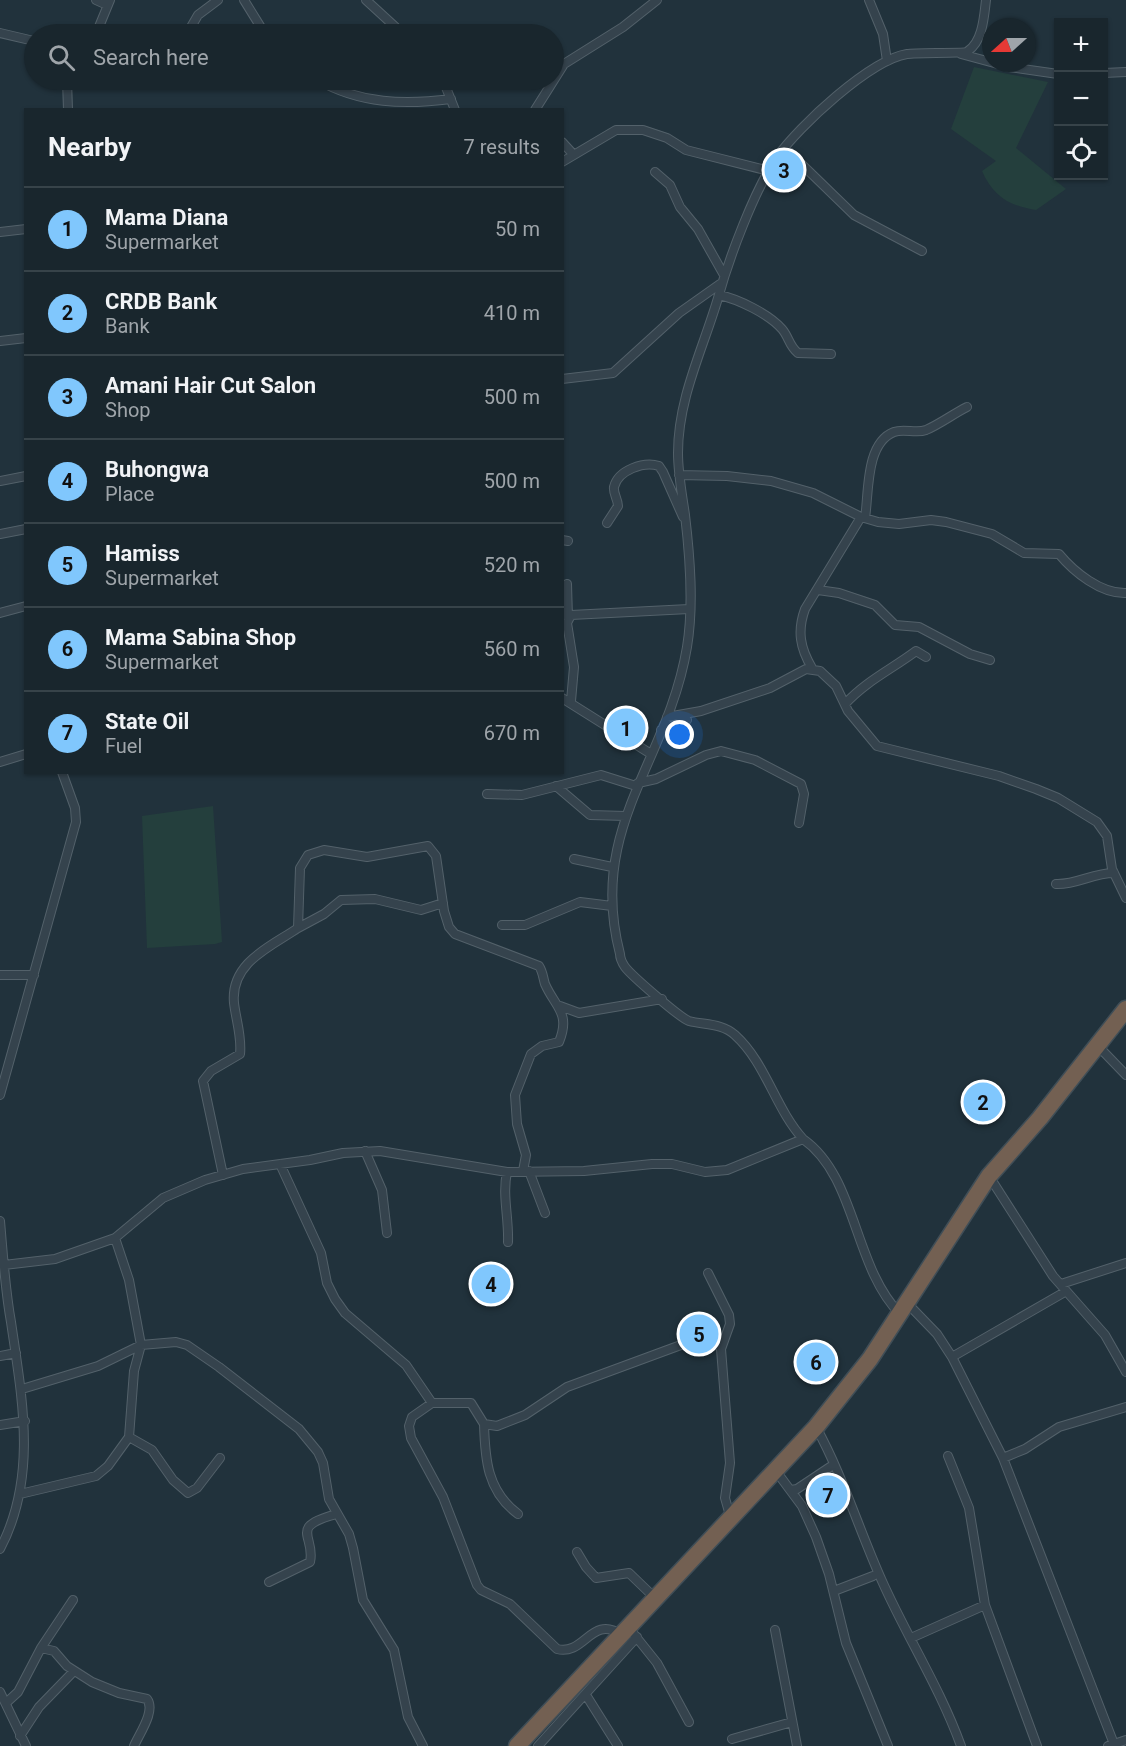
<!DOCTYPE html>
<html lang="en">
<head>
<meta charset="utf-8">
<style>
	body { margin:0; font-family:Roboto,sans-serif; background:#222e35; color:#f1f3f6 }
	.controls { position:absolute; right:18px; top:18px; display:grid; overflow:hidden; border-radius:0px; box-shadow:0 2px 4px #0004 }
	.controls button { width:54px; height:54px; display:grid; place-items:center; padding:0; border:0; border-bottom:2px solid #374349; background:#19262d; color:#f1f3f6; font:30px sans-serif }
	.compass { position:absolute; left:982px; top:18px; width:54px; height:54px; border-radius:50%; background:#19262d; box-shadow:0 2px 4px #0004; rotate:249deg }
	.you { position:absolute; left:680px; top:735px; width:21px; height:21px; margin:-15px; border:4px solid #fff; border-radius:50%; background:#1a73e8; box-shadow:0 0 0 9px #1a73e833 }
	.badge { display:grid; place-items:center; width:39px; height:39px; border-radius:50%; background:#80c7fd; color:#111; font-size:20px; font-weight:700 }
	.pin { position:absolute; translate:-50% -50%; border:3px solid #fff; box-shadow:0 2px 6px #0006 }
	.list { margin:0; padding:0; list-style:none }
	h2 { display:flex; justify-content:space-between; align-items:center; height:78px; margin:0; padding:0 24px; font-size:26px }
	h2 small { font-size:20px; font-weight:400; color:#9fa5aa }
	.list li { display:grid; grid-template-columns:39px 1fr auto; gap:18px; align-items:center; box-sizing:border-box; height:84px; padding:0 24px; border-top:2px solid #374349 }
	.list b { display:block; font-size:22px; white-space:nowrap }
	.list p { margin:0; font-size:20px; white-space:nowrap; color:#9fa5aa }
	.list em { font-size:20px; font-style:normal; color:#9fa5aa }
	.icon { flex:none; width:33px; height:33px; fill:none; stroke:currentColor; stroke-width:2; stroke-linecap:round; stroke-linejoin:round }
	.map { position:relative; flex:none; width:1126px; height:1746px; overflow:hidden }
	.search { position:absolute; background:#19262d; box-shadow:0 2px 4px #0004; left:24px; top:24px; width:540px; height:66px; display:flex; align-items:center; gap:15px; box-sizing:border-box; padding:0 21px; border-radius:33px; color:#9fa5aa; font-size:22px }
	.panel { position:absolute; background:#19262d; box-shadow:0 2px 4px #0004; left:24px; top:108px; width:540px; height:666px; border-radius:0px }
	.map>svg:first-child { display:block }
	.green { fill:#243f3d }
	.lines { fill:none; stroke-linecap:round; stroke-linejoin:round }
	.street-casing { stroke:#53616a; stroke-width:10 }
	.highway-casing { stroke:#404e57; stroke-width:19 }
	.street { stroke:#35434d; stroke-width:8 }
	.highway { stroke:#736052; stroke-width:16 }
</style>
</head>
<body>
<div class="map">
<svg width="1126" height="1746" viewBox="0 0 1126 1746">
	<rect width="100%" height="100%" fill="#21323c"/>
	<path class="green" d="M974,67L1048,82L1016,148L1066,189L1036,210C1009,206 993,196 982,171L996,161L951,129Z
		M213,806L222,942L215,944L147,948L142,816Z"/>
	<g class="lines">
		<defs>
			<path id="street" d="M96,0L107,5
				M244,0L265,34
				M366,0L403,34
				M869,0L883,34L887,61
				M0,33L34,41
				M96,34L110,0
				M187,34L198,15L218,0
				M961,54L1009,67L1058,74
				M1104,73L1126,72
				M67,80L68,110
				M318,80C360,104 405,105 451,99
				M443,80L455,110
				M535,110L564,64L623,27L657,0
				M562,142L573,154
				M785,148L854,215L922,251
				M562,162L616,130H643L667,138L686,150L769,171
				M655,172L670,185L680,207L698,229L724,275
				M0,232L26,229
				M719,295C738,299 769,314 782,329C789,337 789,346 798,353L831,354
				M0,341L26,338
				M562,379L613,373L679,313L720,284
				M679,475L727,476L771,481L813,493L861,517L878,522L899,524L931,520L946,522L992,534L1024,553L1059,554C1074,572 1101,594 1126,593
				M0,481L26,476
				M865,518C869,494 865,443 894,432C904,428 916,434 926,430C940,424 953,414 967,407
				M607,523L618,506C618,499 613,494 614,487C618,470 644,461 659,466L663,472L683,517
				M0,534L26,529
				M562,540L568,541
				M567,584L568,618
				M818,590L839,593L875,605L895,625L919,627L970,654L990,660
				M0,613L26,606
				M812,668C800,648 797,631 805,609L861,517
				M562,698L651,754
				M571,701L574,667L567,623L571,615L689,609
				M845,704C866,681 892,669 916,651L926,657
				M667,717L701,711L770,688L806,669L820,671L836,686L848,711L877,746L999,776L1036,789L1058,798L1097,822L1107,836L1112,869L1126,898
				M661,730L687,720
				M0,762L26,754
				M638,783L656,779L706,755L721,751L755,760L801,784L804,794L799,823
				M556,786L590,815L626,816
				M487,794L522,795L601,775L636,786
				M574,859L612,867
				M1056,884C1076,885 1093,873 1114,873
				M502,925H525L580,902L612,906
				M298,928L324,914L341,900L375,899L421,910L443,903
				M0,975H34
				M560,1006L579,1013L662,999
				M1097,1045L1126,1075
				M0,1095L76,822L75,808L62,772
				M803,1139C775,1108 766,1063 735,1035C722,1023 704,1025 689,1021C680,1018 631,975 625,967C623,964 620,958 620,954C587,827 668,762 687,647C694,605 690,557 685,515C682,494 678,474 678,453C678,398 703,349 718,298C729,258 754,191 777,157C799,126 870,60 907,54C918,52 965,54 968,51C983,41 984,16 986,0
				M365,1151L382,1190L387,1233
				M280,1164L321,1253L327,1283L335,1299L345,1313L406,1365L432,1403H471L484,1424L497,1426L525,1415L567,1387L689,1342L710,1337L716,1341L721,1349L730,1463L725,1498L731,1519
				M529,1171L545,1213
				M507,1172C502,1195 509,1218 508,1242
				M223,1175L203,1081L211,1071L240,1054C242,1037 236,1020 234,1003C230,962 272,946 298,928L300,868L308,855L324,850L367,857L428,846L436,856L444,911L449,927L455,934L539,966C543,972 543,978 545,984C555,1007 571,1013 559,1042L542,1046L531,1054L515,1095L517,1124L526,1155L523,1171
				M989,1176L1053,1276L1105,1335L1126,1372
				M0,1221C3,1255 5,1289 11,1322C22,1398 38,1477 0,1549
				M4,1265L55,1259L115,1238L163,1198L205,1180L243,1169L310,1160L343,1153L380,1151L507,1172L584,1171L652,1164H672L705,1172L727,1170L803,1139C857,1177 853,1266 900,1314
				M708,1273L729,1315L730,1324L721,1349
				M1061,1284L1126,1263
				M907,1303L937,1334L952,1357L1003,1458L1114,1744
				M0,1356L16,1353
				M952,1357L1063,1293
				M22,1389L98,1366L141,1345L176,1342L187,1345L219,1367L299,1429L318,1452L323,1463L329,1499L349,1534L353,1548L363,1600L394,1650L408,1717L423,1746
				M432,1403L412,1417L409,1426L411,1438L443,1497L477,1585L481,1590L510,1604L557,1649C585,1656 591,1614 622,1635
				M484,1424C485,1459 487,1491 518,1514
				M0,1425L25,1421
				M816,1427C843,1476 859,1530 882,1581C907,1637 940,1688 961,1746
				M129,1437L152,1450L173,1480L188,1493L197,1488L220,1458
				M948,1456L969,1508L985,1605L1037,1746
				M1003,1458L1025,1449L1059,1427L1126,1407
				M776,1471L802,1506L816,1537L829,1574L846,1643L888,1746
				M791,1490L797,1489L830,1467
				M20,1494L96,1476L108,1466L129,1437L134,1371L141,1345L129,1280L115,1238
				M577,1552L586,1567L596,1578L629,1573L656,1599
				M269,1582L310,1562C316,1536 287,1527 337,1514
				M834,1591L873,1576
				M775,1630L797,1746
				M633,1633L657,1663L689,1722
				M911,1638L985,1605
				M41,1648L54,1651L67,1666L92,1682L119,1693L147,1699C156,1711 139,1734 134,1746
				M0,1692L26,1746
				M586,1695L618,1746
				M6,1703L18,1692L41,1648L73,1600
				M20,1736L39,1707L74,1671
				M732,1739L792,1722
				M538,1746L637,1637
				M1108,1746L1126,1740"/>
			<path id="highway" d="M517,1746L816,1427L870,1359L989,1176L1040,1118L1126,1009"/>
		</defs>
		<use href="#street" class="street-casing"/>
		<use href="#highway" class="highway-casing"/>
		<use href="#street" class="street"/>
		<use href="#highway" class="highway"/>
	</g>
</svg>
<div class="controls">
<button>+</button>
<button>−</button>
<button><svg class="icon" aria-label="locate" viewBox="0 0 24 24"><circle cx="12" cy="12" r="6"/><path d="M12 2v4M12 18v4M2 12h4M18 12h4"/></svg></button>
</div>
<svg class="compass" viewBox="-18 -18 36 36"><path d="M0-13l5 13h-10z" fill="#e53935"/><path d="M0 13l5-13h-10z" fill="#9fa5aa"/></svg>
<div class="you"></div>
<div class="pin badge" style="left:626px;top:728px">1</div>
<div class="pin badge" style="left:983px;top:1102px">2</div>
<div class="pin badge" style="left:784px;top:170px">3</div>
<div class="pin badge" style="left:491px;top:1284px">4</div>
<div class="pin badge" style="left:699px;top:1334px">5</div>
<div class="pin badge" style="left:816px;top:1362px">6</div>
<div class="pin badge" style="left:828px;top:1495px">7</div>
<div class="search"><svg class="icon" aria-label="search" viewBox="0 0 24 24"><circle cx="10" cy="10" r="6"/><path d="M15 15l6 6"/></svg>Search here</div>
<section class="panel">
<h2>Nearby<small>7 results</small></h2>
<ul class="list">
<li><span class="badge">1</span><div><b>Mama Diana</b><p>Supermarket</p></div><em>50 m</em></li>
<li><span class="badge">2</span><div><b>CRDB Bank</b><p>Bank</p></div><em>410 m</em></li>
<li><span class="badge">3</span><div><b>Amani Hair Cut Salon</b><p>Shop</p></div><em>500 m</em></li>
<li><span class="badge">4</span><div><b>Buhongwa</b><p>Place</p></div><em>500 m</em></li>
<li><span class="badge">5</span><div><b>Hamiss</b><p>Supermarket</p></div><em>520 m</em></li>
<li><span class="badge">6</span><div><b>Mama Sabina Shop</b><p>Supermarket</p></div><em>560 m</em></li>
<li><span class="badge">7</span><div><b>State Oil</b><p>Fuel</p></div><em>670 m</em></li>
</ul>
</section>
</div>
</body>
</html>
